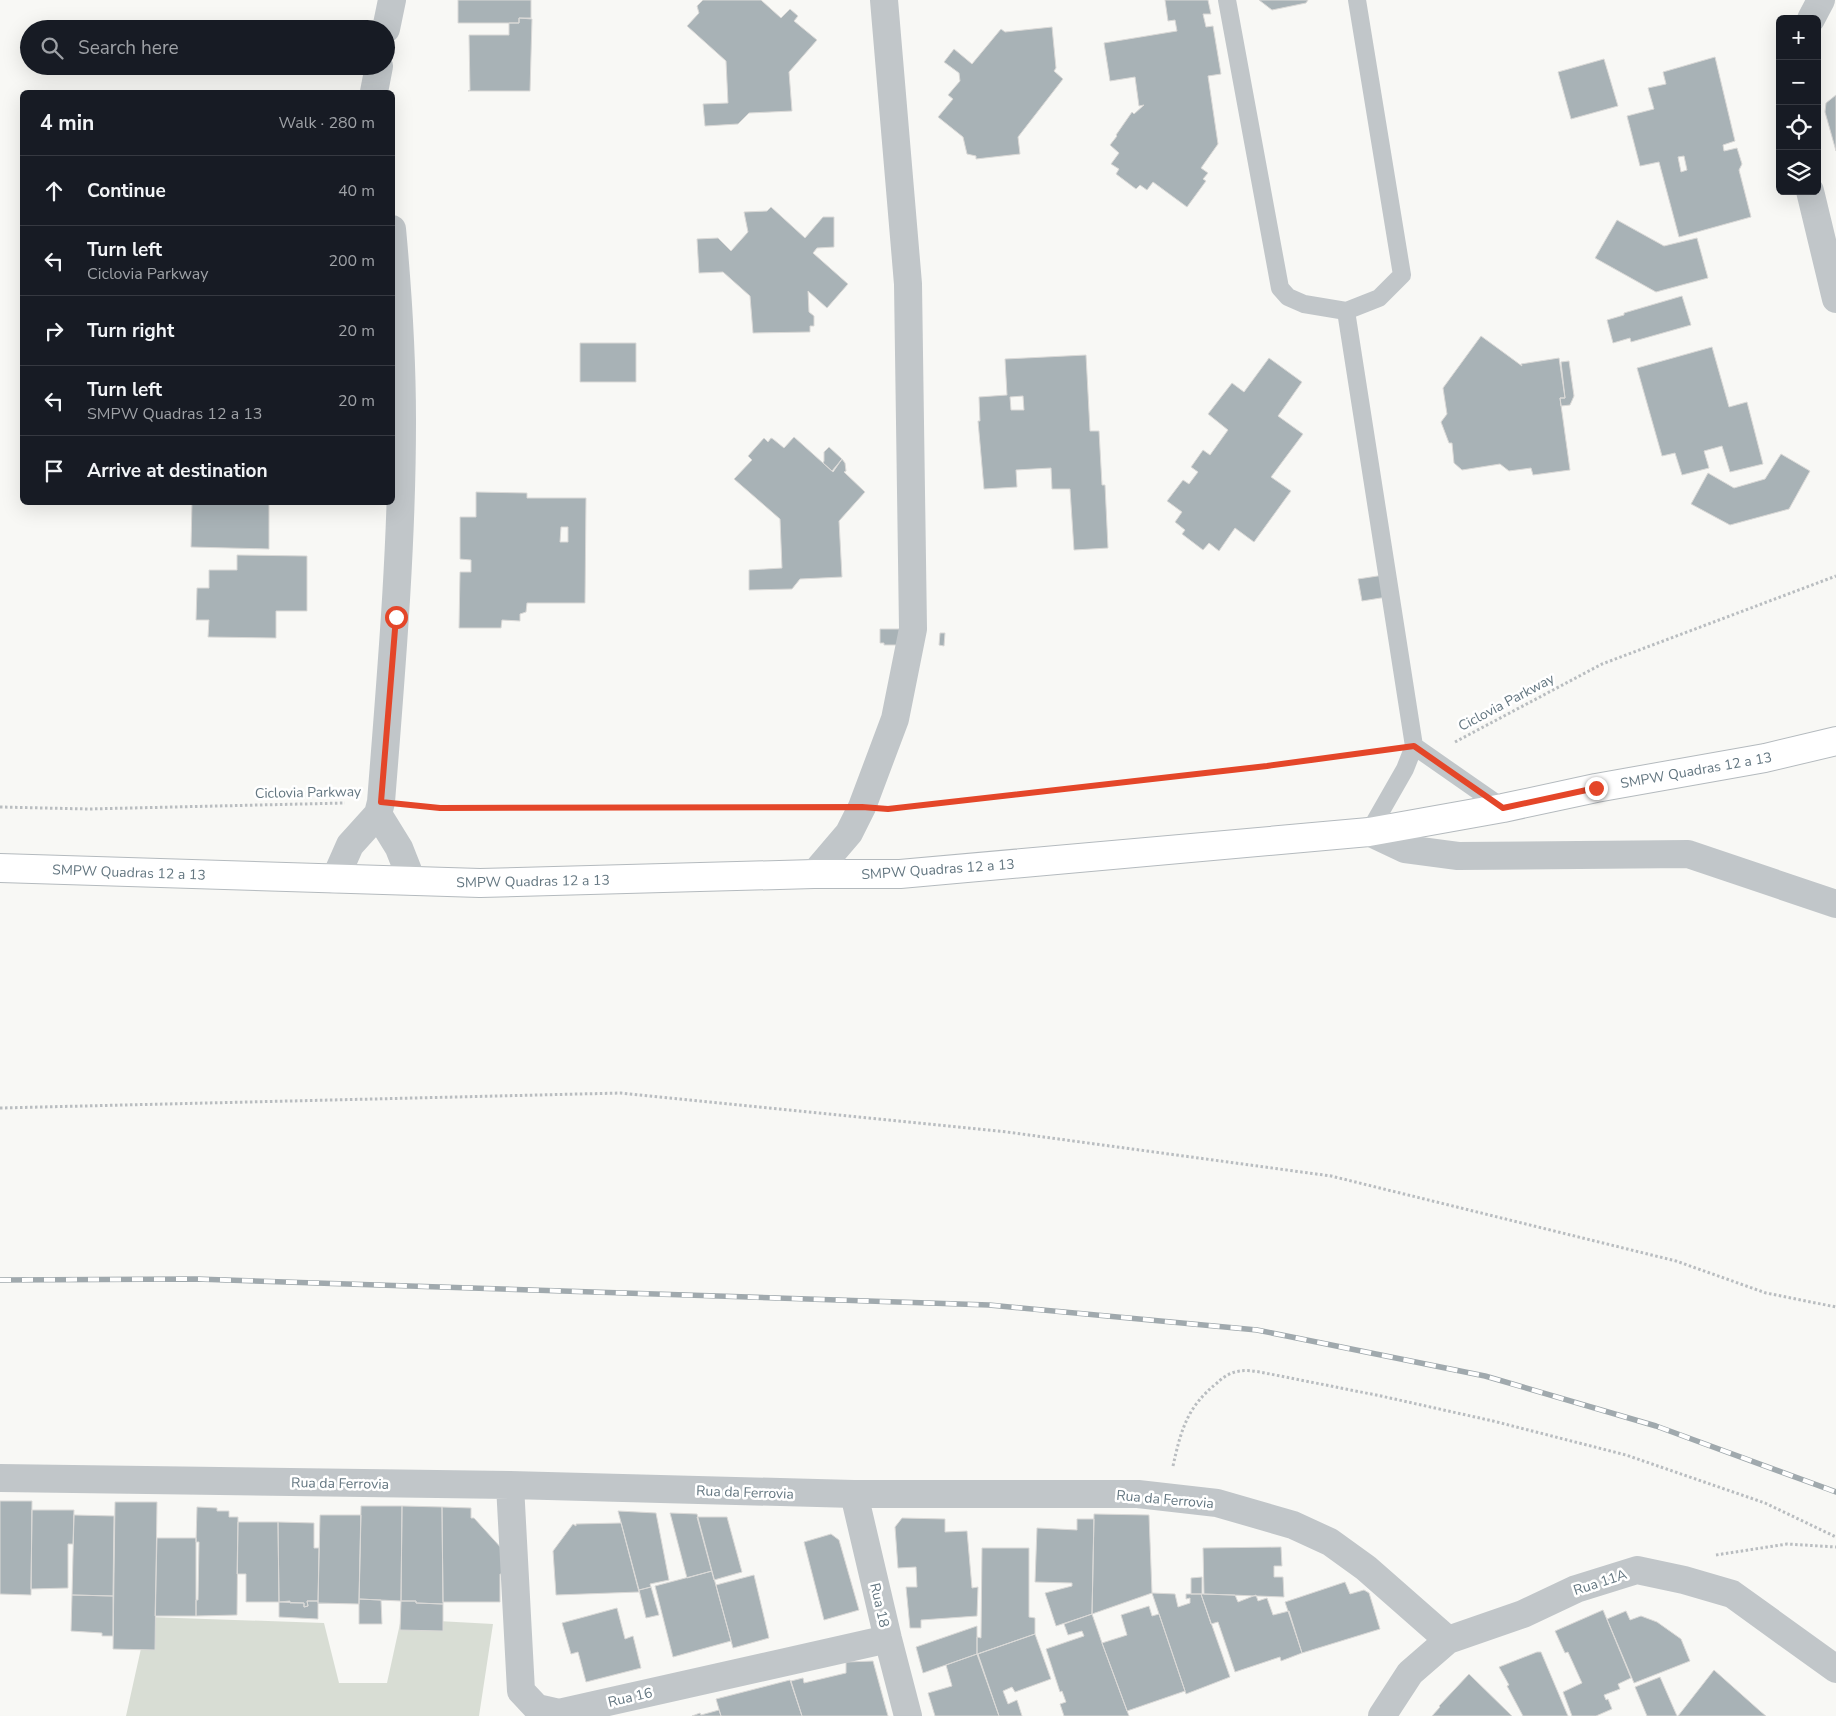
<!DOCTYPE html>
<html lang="en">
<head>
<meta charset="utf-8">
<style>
	body { margin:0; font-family:"Nunito Sans",sans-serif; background:#242831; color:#f1f3f6 }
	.controls { position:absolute; right:15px; top:15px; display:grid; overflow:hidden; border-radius:8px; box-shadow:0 5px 20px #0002 }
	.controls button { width:45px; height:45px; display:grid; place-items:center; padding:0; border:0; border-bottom:1px solid #363941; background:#171b24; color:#f1f3f6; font:25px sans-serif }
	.stop { position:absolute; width:15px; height:15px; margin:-11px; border:4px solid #e44629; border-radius:50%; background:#fff }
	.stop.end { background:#e44629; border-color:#fff; box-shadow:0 1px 5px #0008 }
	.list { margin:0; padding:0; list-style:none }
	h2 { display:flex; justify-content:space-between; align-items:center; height:65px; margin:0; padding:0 20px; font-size:21px }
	h2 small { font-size:16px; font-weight:400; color:#9ea1a6 }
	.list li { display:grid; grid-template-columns:32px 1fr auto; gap:15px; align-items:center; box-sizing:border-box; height:70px; padding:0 20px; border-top:1px solid #363941 }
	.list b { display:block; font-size:19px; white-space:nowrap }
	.list p { margin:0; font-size:16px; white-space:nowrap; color:#9ea1a6 }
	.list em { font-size:16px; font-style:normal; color:#9ea1a6 }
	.icon { flex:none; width:28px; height:28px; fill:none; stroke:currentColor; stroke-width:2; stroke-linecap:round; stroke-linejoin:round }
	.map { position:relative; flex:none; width:1836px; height:1716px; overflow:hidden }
	.search { position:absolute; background:#171b24; box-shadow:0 5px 20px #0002; left:20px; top:20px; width:375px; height:55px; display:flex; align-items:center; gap:12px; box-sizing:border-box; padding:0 18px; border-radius:28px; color:#9ea1a6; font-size:19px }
	.panel { position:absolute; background:#171b24; box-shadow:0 5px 20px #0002; left:20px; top:90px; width:375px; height:415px; border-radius:8px }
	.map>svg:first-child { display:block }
	.green { fill:#d8ddd4 }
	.building { fill:#a8b2b6; stroke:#dad9d7; fill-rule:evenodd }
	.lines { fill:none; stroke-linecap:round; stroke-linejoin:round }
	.secondary-casing { stroke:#b4babe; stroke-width:30 }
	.path { stroke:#b9bdc0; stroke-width:3; stroke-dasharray:2.5 2.5; stroke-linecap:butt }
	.lane { stroke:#c1c6c9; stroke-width:18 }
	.street { stroke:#c1c6c9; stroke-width:28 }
	.secondary { stroke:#fff; stroke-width:28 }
	.rail-casing { stroke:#a0a9ad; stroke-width:5.5 }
	.rail { stroke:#fff; stroke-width:4; stroke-dasharray:11; stroke-linecap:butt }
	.route { stroke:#e44629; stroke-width:6 }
	.labels { text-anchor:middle; stroke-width:5; stroke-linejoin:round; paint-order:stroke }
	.street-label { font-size:14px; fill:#637680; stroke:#fff }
</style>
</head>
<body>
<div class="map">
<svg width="1836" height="1716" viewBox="0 0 1836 1716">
	<rect width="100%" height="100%" fill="#f8f8f5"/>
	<path class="green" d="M148,1617L324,1623L339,1683H387L401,1619L493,1624L479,1716H126Z"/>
	<path class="building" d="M458,0H531V18H519V23H458Z
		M703,0H761L781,18L790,9L798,16L794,21L817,40L789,72L792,111L749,113L738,124L705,126L703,104L728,103L726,61L687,26L699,13L697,6Z
		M1165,0H1208L1211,14H1203L1206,27L1213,26L1221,74L1208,76L1218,144L1201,168L1208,173L1203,179L1206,181L1187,207L1153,182L1147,190L1140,185L1136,189L1116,174L1119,169L1111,164L1119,153L1110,145L1117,136L1116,135L1132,112L1134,114L1144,105L1139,106L1135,77L1110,81L1104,43L1177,31L1175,20L1168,21Z
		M1259,0H1308L1306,3L1272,10Z
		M519,18L532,19L530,91H468L470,90L469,35H509V23H519Z
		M1052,27L1056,68L1054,71L1063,79L1018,137L1020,154L976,159V156L967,154L963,137L938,117L953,99L948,95L960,81L959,73L944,62L954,49L972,64L1001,29L1005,32Z
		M1715,57L1735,141L1723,145L1724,151L1737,148L1742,164L1739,170L1751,217L1679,237L1659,162L1640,166L1627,116L1654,109L1648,88L1666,84L1663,72ZM1684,156L1687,170L1681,172L1678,157Z
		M1604,59L1618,106L1571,119L1558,72Z
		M1836,95V151L1825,112L1826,103Z
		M771,207L805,238L823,217H834V247L817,248L813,253L848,284L827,308L808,291L809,312L814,316V326H810V332L753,333L750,296L723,272L699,273L697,239L718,238L731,251L748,232L744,212L767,211Z
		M1617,220L1664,246L1697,238L1708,278L1656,292L1595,258Z
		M1682,296L1691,325L1631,342L1630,338L1613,343L1607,320L1624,315V313Z
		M1481,336L1522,366L1521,364L1559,358L1565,398H1560L1570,470L1533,475L1531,468L1509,471L1500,464L1462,470L1454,463L1452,443H1449L1441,422L1447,414L1443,388Z
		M580,343H636V382H580Z
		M1712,347L1729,407L1747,402L1763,464L1730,472L1722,446L1704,451L1709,468L1682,475L1675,453L1662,456L1637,368Z
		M1086,355L1090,431H1099L1102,485H1105L1108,548L1074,550L1070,489H1052L1051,468L1016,470L1017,487L984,489L978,421H980L979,397L1007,395L1005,359ZM1023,396L1024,410H1011L1010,397Z
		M1269,358L1302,382L1278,416L1303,434L1271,477L1291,491L1254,542L1235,528L1219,551L1209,543L1203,550L1182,534L1185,530L1175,522L1182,512L1167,501L1183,480L1189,484L1198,472L1191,467L1203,450L1210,455L1228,430L1208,414L1232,383L1244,392Z
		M1569,361L1574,396L1570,405L1561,406L1560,398H1565L1561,362Z
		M794,437L833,472L842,459L845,463L846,471L844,472L865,492L839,521L842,577L800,579L792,589L749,590V570L782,568L780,519L734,479L752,460L748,456L764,438L768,442L771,438L773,439L784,448Z
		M829,447L842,459L832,471L823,463L824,461V452Z
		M1781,454L1810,471L1789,509L1730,525L1691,504L1708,473L1734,488L1765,479Z
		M476,492L527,493V498H586L585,603H527L526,612L520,614V621L502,620L501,628H459L460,572H471V560L460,559V517H476ZM561,527H568V542H560Z
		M192,502H269V549L191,547Z
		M237,555L307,556V611H276V638L208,637L209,620H196L197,588H209V570H237Z
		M1384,575L1387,597L1362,601L1358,579Z
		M880,629H901V645H884V643H880Z
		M940,633H945L944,646L939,645Z
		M0,1501H32L31,1595L0,1594Z
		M115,1502H157L155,1650L113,1649Z
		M361,1506H402L401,1601L359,1599Z
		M402,1506L442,1507L443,1604L416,1603V1601H401Z
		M197,1507L217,1508V1511H229V1517H238L237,1615L196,1616V1600H198L199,1542H196Z
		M442,1507L471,1508V1518H474L504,1551V1574H500V1602H443Z
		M32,1510H74L73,1544H68V1588L31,1589Z
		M618,1511L656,1513L669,1580L650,1584L651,1587L639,1590Z
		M670,1513L697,1514L712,1571L687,1578Z
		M1094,1514L1149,1515L1152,1593L1092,1614Z
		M74,1515L114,1516L113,1596L72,1595Z
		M320,1515H361L359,1604L318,1603Z
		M697,1517H727L742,1572L714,1580Z
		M902,1518L945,1519V1532L967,1531L972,1588L978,1587L977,1616L921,1620V1628H910L906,1587H917L916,1567L898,1568L895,1527Z
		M1077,1519H1094L1092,1614L1056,1626L1045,1593L1072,1586V1583L1035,1582L1037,1528L1077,1530Z
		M238,1522H278L279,1602H246V1574H237Z
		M278,1522L314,1523V1548H319L318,1601H307L308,1606L304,1607V1603L279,1602Z
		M621,1523L639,1592L556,1595L553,1551L573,1524L576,1526V1524Z
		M831,1534L839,1540L859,1610L824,1620L804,1542Z
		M157,1538H196V1616H155Z
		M1281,1547L1282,1566H1274V1577H1283L1284,1597L1204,1594L1203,1548Z
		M982,1548H1029V1617L1035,1618V1634L977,1654V1637L981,1638Z
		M712,1571L731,1641L673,1657L655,1586Z
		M754,1575L769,1638L733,1648L716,1585Z
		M1202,1577V1594H1191V1578Z
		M1345,1582L1350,1594L1364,1590L1369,1593L1380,1629L1302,1653L1285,1602Z
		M651,1587L659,1615L646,1618L639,1590Z
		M1152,1593L1175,1594L1178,1607L1190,1603V1598L1186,1599V1594H1201L1230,1677L1186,1694Z
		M1201,1594L1235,1595L1238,1602L1256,1595L1258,1601L1267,1598L1273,1615L1289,1611L1302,1653L1281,1661L1280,1657L1235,1672L1218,1622L1211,1624Z
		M72,1595L113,1596V1636H102V1633L71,1631Z
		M359,1599L381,1600L382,1624H359Z
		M290,1601V1603H304V1607L308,1606L307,1601H318V1619L279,1617V1602Z
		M401,1601H416V1603L443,1604V1631L400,1630Z
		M1149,1606L1152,1616L1159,1614L1185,1691L1127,1711L1102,1643L1127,1635L1121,1615Z
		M617,1608L625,1639L633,1636L641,1668L586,1682L578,1652L571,1654L562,1623Z
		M1603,1610L1631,1678L1618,1684L1620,1689L1604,1695L1606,1700L1608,1699L1612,1709L1596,1716H1572L1563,1692L1582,1683L1568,1652L1565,1653L1555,1631Z
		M1626,1611L1630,1620L1641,1616L1657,1622L1681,1639L1690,1661L1634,1683L1607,1619Z
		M1092,1614L1102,1643L1129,1716H1064L1060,1704L1066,1702L1062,1691L1060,1692L1046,1649L1084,1636L1082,1631L1068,1635L1064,1624Z
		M977,1626V1654L923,1673L916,1647Z
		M1035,1634L1051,1679L1015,1692L1012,1687L1003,1691L1008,1704L1017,1700L1022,1716H999L978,1654Z
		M1537,1652H1541L1568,1716H1523L1507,1686L1509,1685L1499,1667Z
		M977,1654L999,1716H935L928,1693L952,1686L946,1665Z
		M873,1661L888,1716H802L791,1681L803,1678L804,1683L846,1673V1662Z
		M1714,1670L1760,1711L1766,1716H1678Z
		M1469,1674L1512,1716H1432L1440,1707L1439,1706Z
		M1660,1677L1677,1716H1647L1635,1687Z
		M790,1680L802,1716H721L716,1699Z
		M719,1710L721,1716H692L700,1713L701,1715Z"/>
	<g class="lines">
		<defs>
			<path id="secondary" d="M0,868L480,883L814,874H900L1369,832L1503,808L1596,788L1765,758L1836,741"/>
		</defs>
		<use href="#secondary" class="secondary-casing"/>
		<path class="path" d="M1455,742L1602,664L1836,576
			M411,805L439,808L827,807
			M0,807L88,809L345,803
			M896,808L1267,766L1384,750
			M0,1108L621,1093L1007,1132L1331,1176L1676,1261L1766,1293L1836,1307
			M1173,1466C1181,1430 1187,1407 1217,1383C1223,1377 1231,1372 1240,1371C1246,1370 1253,1371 1260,1372L1381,1396L1493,1421L1626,1455L1765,1503L1836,1537
			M1716,1555L1787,1544L1836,1547"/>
		<path class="lane" d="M1227,0L1280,288L1288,297L1304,304L1346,311L1379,298L1402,275L1357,0
			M1346,311L1414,746L1405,769L1369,832
			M1414,746L1503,808"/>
		<path class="street" d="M1811,19L1821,0
			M386,29L392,0
			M374,92L379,66
			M1810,191L1836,299
			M378,814L399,848L412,881
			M1369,832L1405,849L1458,856L1688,854L1836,904
			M814,874L849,833L862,807L895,719L913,629L908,284L884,0
			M335,879L350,845L378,814L381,802C391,675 402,548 402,421C402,357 398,293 392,229
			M0,1478L510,1485L854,1494H1138L1217,1503L1293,1525L1330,1542L1366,1568L1448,1640
			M510,1485L521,1691L537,1708L559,1713L888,1639
			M854,1494L888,1639L908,1716
			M1382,1716L1410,1673L1448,1640L1523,1614L1576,1589L1637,1570L1684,1580L1732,1594L1836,1669"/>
		<use href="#secondary" class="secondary"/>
		<defs>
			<path id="rail" d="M0,1280L196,1279L989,1305L1257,1330L1485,1376L1656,1426L1836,1492"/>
		</defs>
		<use href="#rail" class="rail-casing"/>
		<use href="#rail" class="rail"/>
	</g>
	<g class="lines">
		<path class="route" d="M396,617L381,802L440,808L862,807L888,809L1267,766L1414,746L1503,808L1596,788"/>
	</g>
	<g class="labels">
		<g class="street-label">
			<text transform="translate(1506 702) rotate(-28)" y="5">Ciclovia Parkway</text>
			<text transform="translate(1696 770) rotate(-10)" y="5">SMPW Quadras 12 a 13</text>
			<text transform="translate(308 792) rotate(-1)" y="5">Ciclovia Parkway</text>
			<text transform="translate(938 869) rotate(-4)" y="5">SMPW Quadras 12 a 13</text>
			<text transform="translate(129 872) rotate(2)" y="5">SMPW Quadras 12 a 13</text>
			<text transform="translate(533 881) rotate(-1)" y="5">SMPW Quadras 12 a 13</text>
			<text transform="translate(340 1483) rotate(1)" y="5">Rua da Ferrovia</text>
			<text transform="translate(745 1492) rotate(2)" y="5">Rua da Ferrovia</text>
			<text transform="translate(1165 1499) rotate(5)" y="5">Rua da Ferrovia</text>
			<text transform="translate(1600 1582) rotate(-18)" y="5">Rua 11A</text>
			<text transform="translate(880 1605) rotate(77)" y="5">Rua 18</text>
			<text transform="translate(630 1697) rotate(-13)" y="5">Rua 16</text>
		</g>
	</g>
</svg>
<div class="controls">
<button>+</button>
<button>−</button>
<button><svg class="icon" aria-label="locate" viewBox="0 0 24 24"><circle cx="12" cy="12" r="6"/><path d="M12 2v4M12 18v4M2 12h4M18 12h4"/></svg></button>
<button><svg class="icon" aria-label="layers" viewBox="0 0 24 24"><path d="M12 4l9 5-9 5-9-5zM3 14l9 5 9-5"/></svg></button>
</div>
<div class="stop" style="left:396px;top:617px"></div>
<div class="stop end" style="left:1596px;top:788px"></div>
<div class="search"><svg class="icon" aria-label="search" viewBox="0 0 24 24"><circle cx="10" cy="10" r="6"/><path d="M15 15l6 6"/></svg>Search here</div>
<section class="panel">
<h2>4 min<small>Walk · 280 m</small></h2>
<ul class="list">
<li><svg class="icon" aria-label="ahead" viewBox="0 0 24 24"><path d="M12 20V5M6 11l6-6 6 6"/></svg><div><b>Continue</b></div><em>40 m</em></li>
<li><svg class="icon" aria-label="left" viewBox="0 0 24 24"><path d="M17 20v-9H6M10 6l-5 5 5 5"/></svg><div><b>Turn left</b><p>Ciclovia Parkway</p></div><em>200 m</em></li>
<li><svg class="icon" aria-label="right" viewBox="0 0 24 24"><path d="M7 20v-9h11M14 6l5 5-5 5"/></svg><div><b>Turn right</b></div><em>20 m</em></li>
<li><svg class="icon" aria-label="left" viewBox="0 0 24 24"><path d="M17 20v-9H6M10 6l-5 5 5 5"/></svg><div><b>Turn left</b><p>SMPW Quadras 12 a 13</p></div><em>20 m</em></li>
<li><svg class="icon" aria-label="arrive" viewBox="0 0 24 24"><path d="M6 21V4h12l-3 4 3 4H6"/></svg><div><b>Arrive at destination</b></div></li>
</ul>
</section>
</div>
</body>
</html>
